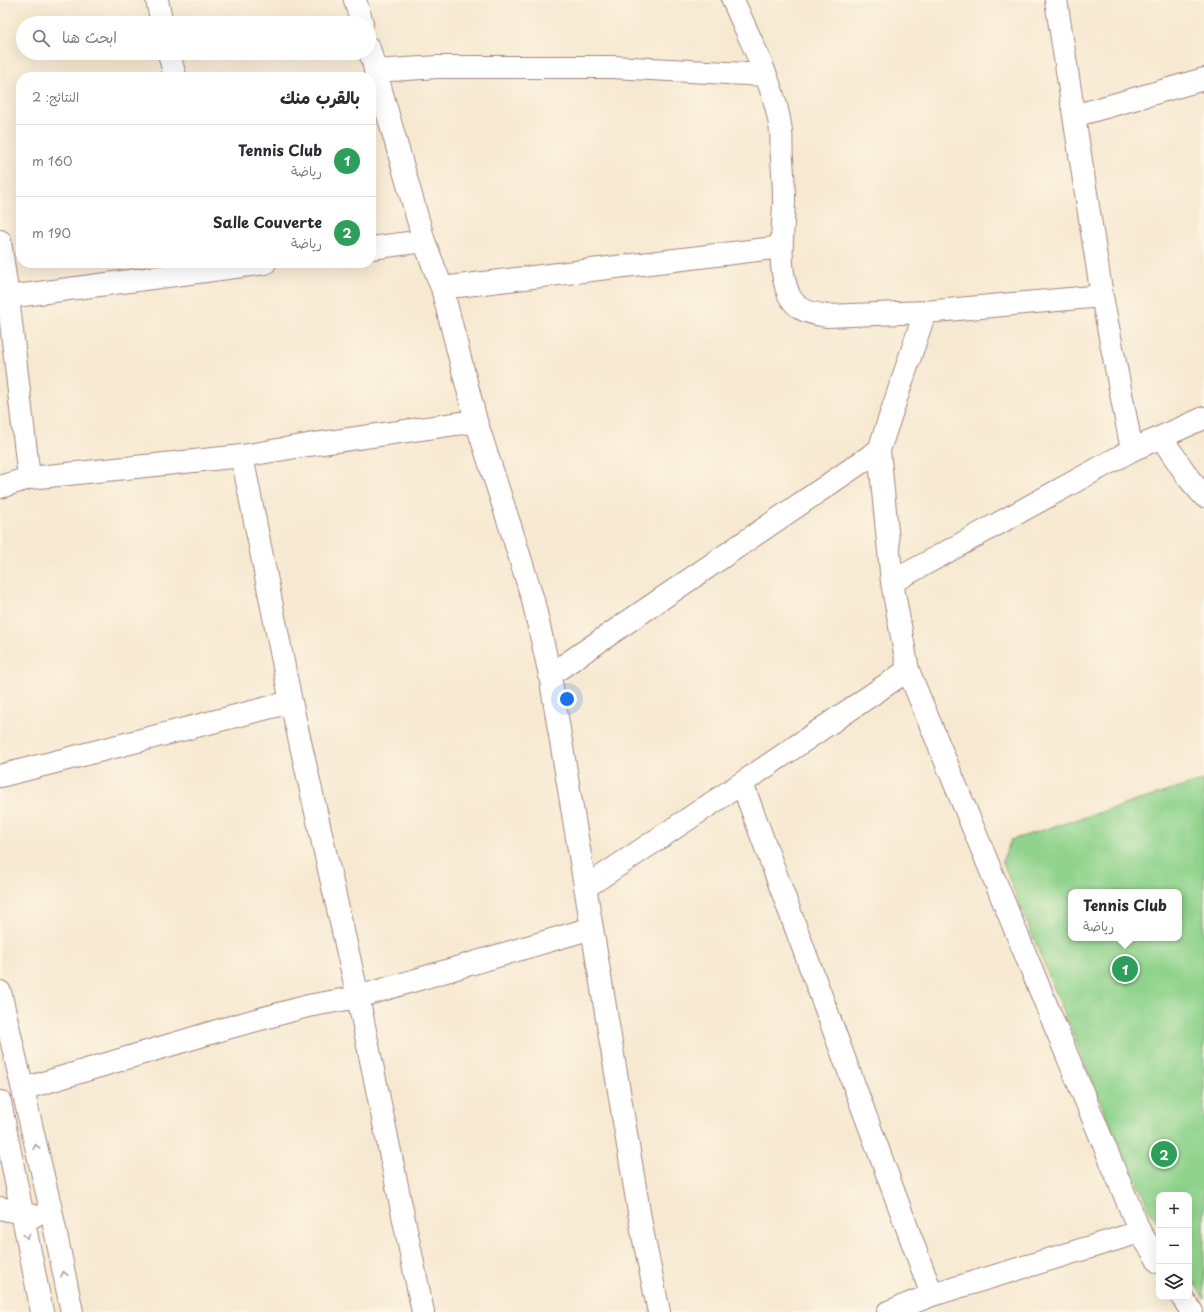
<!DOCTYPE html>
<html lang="ar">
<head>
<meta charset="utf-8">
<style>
	body { margin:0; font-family:"Playpen Sans","Playpen Sans Arabic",sans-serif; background:#f7f7f7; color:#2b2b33; direction:rtl }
	.controls { position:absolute; right:12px; bottom:12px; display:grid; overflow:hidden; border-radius:8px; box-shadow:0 4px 16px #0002 }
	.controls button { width:36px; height:36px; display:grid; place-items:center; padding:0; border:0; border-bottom:1px solid #e1e1e2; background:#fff; color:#2b2b33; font:20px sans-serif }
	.you { position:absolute; left:567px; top:699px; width:14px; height:14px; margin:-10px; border:3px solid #fff; border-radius:50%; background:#1a73e8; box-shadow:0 0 0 6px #1a73e833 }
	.badge { display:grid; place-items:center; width:26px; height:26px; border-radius:50%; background:#111827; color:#fff; font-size:13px; font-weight:700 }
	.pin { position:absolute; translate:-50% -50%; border:2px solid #fff; box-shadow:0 1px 4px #0006 }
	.popup { position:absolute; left:1068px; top:889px; width:114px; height:52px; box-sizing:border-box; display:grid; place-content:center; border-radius:8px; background:#fff; filter:drop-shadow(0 1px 3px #0005); font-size:13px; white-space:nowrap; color:#7c7c81 }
	.popup b { font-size:15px; color:#2b2b33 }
	.popup::after { content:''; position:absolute; left:50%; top:100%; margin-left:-8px; border:8px solid transparent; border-top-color:#fff }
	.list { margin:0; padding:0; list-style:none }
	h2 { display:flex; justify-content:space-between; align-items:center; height:52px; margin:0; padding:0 16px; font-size:17px }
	h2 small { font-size:13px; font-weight:400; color:#7c7c81 }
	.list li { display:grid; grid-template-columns:26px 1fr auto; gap:12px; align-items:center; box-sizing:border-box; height:72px; padding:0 16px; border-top:1px solid #e1e1e2 }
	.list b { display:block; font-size:15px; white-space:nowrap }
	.list p { margin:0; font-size:13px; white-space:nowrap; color:#7c7c81 }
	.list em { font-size:13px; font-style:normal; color:#7c7c81 }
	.icon { flex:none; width:22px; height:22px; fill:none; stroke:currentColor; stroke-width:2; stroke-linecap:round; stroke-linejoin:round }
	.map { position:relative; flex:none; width:1204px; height:1312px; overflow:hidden; direction:ltr }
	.search { position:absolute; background:#fff; box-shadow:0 4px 16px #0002; left:16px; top:16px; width:360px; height:44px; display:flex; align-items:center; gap:10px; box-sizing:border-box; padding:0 14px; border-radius:22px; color:#7c7c81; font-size:15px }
	.panel { position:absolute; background:#fff; box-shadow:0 4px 16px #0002; left:16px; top:72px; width:360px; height:196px; border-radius:16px; direction:rtl }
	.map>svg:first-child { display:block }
	.pitch { fill:#8fd38c; stroke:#6c795c; fill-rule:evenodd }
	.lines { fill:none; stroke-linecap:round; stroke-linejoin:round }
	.minor-casing { stroke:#a0847e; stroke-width:24 }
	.minor { stroke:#fff; stroke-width:22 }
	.oneway { stroke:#ae9aa0 }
</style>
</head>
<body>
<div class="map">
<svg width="1204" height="1312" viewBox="0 0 1204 1312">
	<rect width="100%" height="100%" fill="#fcf5e5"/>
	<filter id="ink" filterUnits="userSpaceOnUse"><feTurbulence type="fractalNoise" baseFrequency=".025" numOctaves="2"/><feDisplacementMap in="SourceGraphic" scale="8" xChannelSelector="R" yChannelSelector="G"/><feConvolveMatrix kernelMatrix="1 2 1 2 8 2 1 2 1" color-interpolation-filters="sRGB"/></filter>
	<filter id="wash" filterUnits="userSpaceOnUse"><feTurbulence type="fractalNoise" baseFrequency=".012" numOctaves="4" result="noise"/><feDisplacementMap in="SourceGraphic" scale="16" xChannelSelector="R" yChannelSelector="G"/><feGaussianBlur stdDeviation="0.9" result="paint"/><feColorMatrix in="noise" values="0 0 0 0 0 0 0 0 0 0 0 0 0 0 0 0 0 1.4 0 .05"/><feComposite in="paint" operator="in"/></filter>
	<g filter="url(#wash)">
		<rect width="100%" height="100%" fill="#f7e9d1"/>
		<path class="pitch" d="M1204,780V1299L1189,1274V1195H1159V1225L1150,1211L1105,1113L1002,861L1011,840ZM1071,892H1179V938H1071Z"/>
	</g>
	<g filter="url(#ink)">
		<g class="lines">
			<defs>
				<path id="minor" d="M157,0L162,23
					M355,0L362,23
					M733,0C751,43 775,85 781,131C782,140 781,150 782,159C783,172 784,185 784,198C784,231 776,264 789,295C797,311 811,313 827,316L925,312L1102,296
					M1056,0L1102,296L1132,450
					M369,48L424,241L442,288L476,421L512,532L533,600L550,675L642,1230L659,1312
					M169,53L175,77
					M375,71L438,67H612L766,75
					M1074,116L1204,79
					M0,241L8,297L29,478L0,487
					M371,248L424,241
					M442,288L782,247
					M8,297L265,263
					M925,312L879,450L892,582L908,670L1140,1232L1159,1262
					M1161,437L1190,480L1204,496
					M242,456L291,702L358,997L423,1312
					M29,478L242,456L308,445L476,421
					M892,582L1132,450L1204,418
					M550,675L879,450
					M0,776L291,702
					M742,783L932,1295
					M586,887L742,783L908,670
					M0,992L51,1210L72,1312
					M23,1089L227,1028L308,1006L358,997L592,928
					M0,1102L42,1312
					M0,1208L34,1216
					M1182,1297L1192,1312
					M888,1312L932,1295L1140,1232"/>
			</defs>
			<use href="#minor" class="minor-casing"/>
			<use href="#minor" class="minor"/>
		</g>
		<defs><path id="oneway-chevron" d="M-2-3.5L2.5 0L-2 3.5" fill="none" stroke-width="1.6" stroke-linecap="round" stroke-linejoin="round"/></defs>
		<g class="oneway">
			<use href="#oneway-chevron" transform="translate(36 1147) rotate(-103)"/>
			<use href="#oneway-chevron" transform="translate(27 1236) rotate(79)"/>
			<use href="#oneway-chevron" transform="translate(64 1274) rotate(-102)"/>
		</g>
	</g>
</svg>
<div class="controls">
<button>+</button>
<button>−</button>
<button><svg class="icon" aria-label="layers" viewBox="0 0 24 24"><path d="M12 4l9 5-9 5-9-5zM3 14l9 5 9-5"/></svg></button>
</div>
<div class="you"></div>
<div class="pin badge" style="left:1125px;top:969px;background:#2e9e5b">1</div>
<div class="popup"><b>Tennis Club</b>رياضة</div>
<div class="pin badge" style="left:1164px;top:1154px;background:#2e9e5b">2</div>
<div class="search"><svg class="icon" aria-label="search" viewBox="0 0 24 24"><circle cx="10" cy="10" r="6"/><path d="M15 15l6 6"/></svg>ابحث هنا</div>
<section class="panel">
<h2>بالقرب منك<small>النتائج: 2</small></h2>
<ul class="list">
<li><span class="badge" style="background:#2e9e5b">1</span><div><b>Tennis Club</b><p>رياضة</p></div><em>160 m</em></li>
<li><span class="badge" style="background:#2e9e5b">2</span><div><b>Salle Couverte</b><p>رياضة</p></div><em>190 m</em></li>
</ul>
</section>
</div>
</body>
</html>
